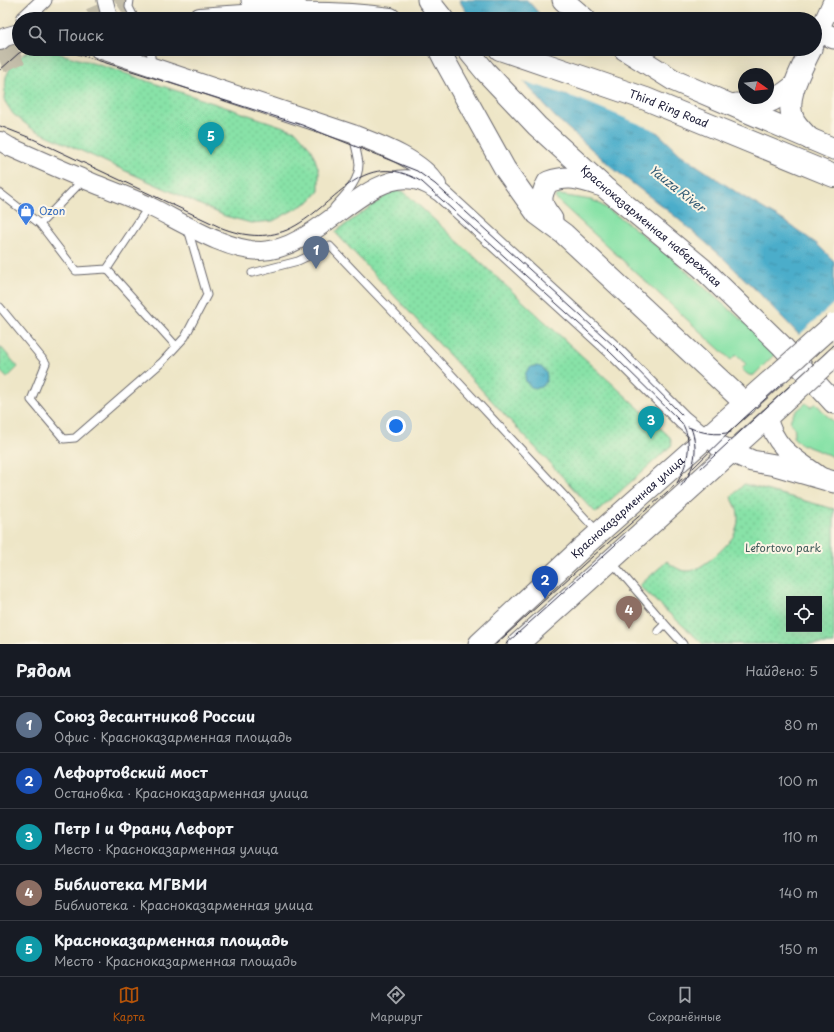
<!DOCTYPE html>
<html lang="ru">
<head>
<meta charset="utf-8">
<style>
	body { margin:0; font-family:"Playpen Sans",sans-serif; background:#242831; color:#f1f3f6 }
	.controls { position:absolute; right:12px; bottom:12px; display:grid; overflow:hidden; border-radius:0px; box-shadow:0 4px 16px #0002 }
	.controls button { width:36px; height:36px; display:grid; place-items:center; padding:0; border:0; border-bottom:1px solid #363941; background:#171b24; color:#f1f3f6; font:20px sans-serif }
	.compass { position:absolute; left:738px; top:68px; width:36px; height:36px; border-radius:50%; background:#171b24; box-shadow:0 4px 16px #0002; rotate:105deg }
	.you { position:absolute; left:396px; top:426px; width:14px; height:14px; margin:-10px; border:3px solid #fff; border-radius:50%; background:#1a73e8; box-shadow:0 0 0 6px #1a73e833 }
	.badge { display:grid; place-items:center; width:26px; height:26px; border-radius:50%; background:#b45309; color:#fff; font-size:13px; font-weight:700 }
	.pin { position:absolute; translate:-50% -33px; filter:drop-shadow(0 1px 2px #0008) }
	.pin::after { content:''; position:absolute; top:21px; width:14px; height:12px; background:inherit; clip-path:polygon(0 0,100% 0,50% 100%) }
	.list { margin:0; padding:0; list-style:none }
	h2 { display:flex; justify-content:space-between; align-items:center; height:52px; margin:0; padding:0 16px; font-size:17px }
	h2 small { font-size:13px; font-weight:400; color:#9ea1a6 }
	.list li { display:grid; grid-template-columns:26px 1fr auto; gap:12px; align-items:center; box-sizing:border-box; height:56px; padding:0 16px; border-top:1px solid #363941 }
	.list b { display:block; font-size:15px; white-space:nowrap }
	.list p { margin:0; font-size:13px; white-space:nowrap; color:#9ea1a6 }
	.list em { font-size:13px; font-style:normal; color:#9ea1a6 }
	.icon { flex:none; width:22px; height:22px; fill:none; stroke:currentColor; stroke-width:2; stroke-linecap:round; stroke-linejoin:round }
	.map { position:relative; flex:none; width:834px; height:644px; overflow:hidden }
	.search { position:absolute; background:#171b24; box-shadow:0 4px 16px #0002; left:12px; right:12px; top:12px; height:44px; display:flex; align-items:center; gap:10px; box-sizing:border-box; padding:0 14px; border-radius:22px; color:#9ea1a6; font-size:15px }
	.sheet { height:332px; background:#171b24 }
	nav { display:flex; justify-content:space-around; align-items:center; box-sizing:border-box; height:56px; border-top:1px solid #363941; background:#171b24; font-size:11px; color:#9ea1a6 }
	nav a { display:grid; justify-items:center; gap:2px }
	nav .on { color:#b45309 }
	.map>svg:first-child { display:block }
	.green { fill:#88e2a7; stroke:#558271 }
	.park { fill:url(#park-dots); stroke:#558271; fill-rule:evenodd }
	.water { fill:url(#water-ripples); stroke:#366882 }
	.pier { fill:#eee6c7 }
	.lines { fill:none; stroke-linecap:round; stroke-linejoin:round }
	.secondary-tunnel { stroke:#c5bfab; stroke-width:21; stroke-dasharray:21 10; stroke-linecap:butt }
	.primary-tunnel { stroke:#c5bfab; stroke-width:22; stroke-dasharray:22 11; stroke-linecap:butt }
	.service-casing { stroke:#69676c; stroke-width:9 }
	.minor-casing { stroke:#69676c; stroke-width:17 }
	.tertiary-casing { stroke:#69676c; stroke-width:20 }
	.secondary-casing { stroke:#69676c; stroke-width:23 }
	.primary-casing { stroke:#69676c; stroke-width:24 }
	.service { stroke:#fff; stroke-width:7 }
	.minor { stroke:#fff; stroke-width:15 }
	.tertiary { stroke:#fff; stroke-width:18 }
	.secondary { stroke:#fff; stroke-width:21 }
	.primary { stroke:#fff; stroke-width:22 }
	.tram { stroke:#22223b; stroke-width:1 }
	.tertiary-bridge-casing { stroke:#69676c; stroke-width:20; stroke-linecap:butt }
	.secondary-bridge-casing { stroke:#69676c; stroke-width:23; stroke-linecap:butt }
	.tertiary-bridge { stroke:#fff; stroke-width:18 }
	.secondary-bridge { stroke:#fff; stroke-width:21 }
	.labels { text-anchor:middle; stroke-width:4; stroke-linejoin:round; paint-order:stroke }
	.street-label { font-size:11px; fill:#22223b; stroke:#fcf5e5 }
	.shop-label { font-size:11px; fill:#366cbe; stroke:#fcf5e5; text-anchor:start }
	.park-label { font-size:11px; fill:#415c5b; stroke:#fcf5e5 }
	.water-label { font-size:12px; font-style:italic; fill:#325a74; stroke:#fcf5e5 }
</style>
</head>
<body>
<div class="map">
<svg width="834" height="644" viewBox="0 0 834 644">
	<defs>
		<pattern id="park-dots" width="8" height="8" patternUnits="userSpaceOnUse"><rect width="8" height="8" fill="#88e2a7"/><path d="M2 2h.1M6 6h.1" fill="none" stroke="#75c291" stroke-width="1.8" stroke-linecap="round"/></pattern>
		<pattern id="water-ripples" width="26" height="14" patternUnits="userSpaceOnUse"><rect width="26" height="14" fill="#4badca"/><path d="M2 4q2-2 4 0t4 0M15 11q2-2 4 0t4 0" fill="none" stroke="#3e8ca5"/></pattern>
	</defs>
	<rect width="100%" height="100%" fill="#fcf5e5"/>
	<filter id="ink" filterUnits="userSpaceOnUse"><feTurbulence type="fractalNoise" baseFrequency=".025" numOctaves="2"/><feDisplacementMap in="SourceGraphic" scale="8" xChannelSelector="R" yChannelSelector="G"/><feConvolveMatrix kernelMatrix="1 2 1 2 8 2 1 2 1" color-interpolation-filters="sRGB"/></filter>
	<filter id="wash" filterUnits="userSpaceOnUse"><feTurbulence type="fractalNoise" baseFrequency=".012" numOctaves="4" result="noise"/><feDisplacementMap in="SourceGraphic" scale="16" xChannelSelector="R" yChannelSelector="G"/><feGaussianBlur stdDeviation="0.9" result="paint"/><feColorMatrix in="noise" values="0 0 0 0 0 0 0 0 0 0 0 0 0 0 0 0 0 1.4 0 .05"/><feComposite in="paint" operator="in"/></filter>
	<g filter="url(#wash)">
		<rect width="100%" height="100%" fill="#eee6c7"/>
		<path class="green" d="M560,195L591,200L597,202L625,221L673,259L716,298L751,328L776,353L754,375C749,377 745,372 742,369L746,364L736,355L731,360L555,198L556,196Z
			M806,403L810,407L816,403L825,414L834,422V457L801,444L793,437L795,429C783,419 798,410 806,403Z"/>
		<path class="park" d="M31,50L54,52L109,68L296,131L312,150L319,171V191L310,201L273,221L251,223L225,216L31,128L13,114L4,100L6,77L13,61Z
			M393,191H403L670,437L672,445L596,513L335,232Z
			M0,346L18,367L7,378L0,371Z
			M744,484L834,509V644H703L639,586L667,561C673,566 678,570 686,571C699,573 728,546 734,535C736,531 738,524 738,520C739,511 735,504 731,497ZM789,599H819V629H789Z"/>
		<path class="water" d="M459,0H527L544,19H471Z
			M496,49H570L680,154L742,196L786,222L817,244L834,261V371L760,294L720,255L676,217L614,169L554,116Z
			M525 377a11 11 0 1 1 22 0a11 11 0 1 1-22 0Z"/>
		<path class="pier" d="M494,49H573L661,133L579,99L520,80Z
			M834,303V373L798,336Z"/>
	</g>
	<g filter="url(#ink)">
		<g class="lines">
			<path class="secondary-tunnel" d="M90,19C103,14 115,9 126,0"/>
			<path class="primary-tunnel" d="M0,62L29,49"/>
			<defs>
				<path id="service" d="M130,0L129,7L135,19
					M150,49L152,65
					M0,193L40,224L76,271L107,269L176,346
					M334,207C345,195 359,182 359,164C358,155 355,145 353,136
					M40,224L83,180
					M107,269L149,206
					M252,273L298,261L330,246L412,332L597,531
					M0,307L46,363L31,400L64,439L75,438L161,363L185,337L207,295L188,229
					M611,561L665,624L658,631
					M665,624L683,644"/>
				<path id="minor" d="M105,0L110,19
					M24,19L44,0"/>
				<path id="tertiary" d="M819,31L833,0
					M0,41L5,37L19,33
					M99,49L353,134C379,144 423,160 437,185
					M0,141L10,147C37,159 64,171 91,182C110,190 130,197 149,206C180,221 226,251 261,251C317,250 366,170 414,180C425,182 432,187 441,193L611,348L683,420L705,438
					M768,418C775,449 796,458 820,476
					M731,452L796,393"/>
				<g id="secondary">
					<path d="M252,0L297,8"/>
					<path d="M428,0L443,19"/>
					<path d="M563,0L585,19"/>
					<path d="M815,40L819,31L834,38"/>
					<path d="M439,49L445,61L505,169L537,214L564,234L746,404"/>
					<path id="s1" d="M467,49L485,71L537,126L604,187L702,268L781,345L834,403"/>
					<path d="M624,49L675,81L834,149"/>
					<path d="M736,104C765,106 771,104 794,86"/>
					<path d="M810,139C805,134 799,128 795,122C782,102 802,68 811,49"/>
					<path d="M552,219C541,205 538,199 548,182C568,175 579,178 599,185"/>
					<path d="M719,446L752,461L775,465L834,482"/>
					<path id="s2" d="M479,644L584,546L779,373"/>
					<path d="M518,644L731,452"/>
				</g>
				<g id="primary">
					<path d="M200,19C262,14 327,10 390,19"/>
					<path id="s3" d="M500,49L646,99L834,176"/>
				</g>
			</defs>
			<use href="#service" class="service-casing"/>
			<use href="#minor" class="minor-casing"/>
			<use href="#tertiary" class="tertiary-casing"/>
			<use href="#secondary" class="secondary-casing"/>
			<use href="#primary" class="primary-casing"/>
			<use href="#service" class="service"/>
			<use href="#minor" class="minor"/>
			<use href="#tertiary" class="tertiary"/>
			<use href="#secondary" class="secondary"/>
			<use href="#primary" class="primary"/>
			<path class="tram" d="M62,49L302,125L417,171L435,184L613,345L682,415
				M0,70L19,53L27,49
				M0,126L33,139L222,228C243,236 265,239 287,230C336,208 360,145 422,182L608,350L682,423C694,443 687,465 677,483
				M688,427C702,433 716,436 731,432
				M693,468L741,421L834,336
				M701,468L834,345
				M681,486C695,470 699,448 691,428
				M496,644L593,556L682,479
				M506,644L625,536"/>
			<defs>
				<path id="tertiary-bridge" d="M796,393L834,358"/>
				<path id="secondary-bridge" d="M779,373L834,324"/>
			</defs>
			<use href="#tertiary-bridge" class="tertiary-bridge-casing"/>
			<use href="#secondary-bridge" class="secondary-bridge-casing"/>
			<use href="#tertiary-bridge" class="tertiary-bridge"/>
			<use href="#secondary-bridge" class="secondary-bridge"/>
		</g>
	</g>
	<defs>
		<symbol id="shop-pin" viewBox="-11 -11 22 30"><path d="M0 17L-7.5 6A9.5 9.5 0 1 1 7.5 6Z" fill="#3f7fe0" stroke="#fcf5e5"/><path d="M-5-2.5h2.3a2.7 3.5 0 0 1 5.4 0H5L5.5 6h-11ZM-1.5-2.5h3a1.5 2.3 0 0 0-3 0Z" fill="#fff"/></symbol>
	</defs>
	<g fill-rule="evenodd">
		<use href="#shop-pin" x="16" y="201" width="20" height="27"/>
	</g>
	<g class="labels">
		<g class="street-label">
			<text dy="4" stroke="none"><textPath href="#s3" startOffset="179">Third Ring Road</textPath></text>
			<text dy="4" stroke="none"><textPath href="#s1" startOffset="256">Красноказарменная набережная</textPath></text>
			<text dy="4" stroke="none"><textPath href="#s2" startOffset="202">Красноказарменная улица</textPath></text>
		</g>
		<g class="shop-label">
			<text x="39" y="215">Ozon</text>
		</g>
		<g class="park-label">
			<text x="783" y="552">Lefortovo park</text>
		</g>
		<g class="water-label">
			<text transform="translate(677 189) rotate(38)" y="4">Yauza River</text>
		</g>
	</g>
</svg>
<div class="controls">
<button><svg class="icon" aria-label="locate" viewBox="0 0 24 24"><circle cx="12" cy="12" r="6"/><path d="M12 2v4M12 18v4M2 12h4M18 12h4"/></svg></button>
</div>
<svg class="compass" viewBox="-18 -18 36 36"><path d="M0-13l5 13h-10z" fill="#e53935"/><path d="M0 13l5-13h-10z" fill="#9ea1a6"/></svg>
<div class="you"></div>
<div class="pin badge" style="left:316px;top:269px;background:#5c6f8a">1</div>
<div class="pin badge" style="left:545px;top:599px;background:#1a4fb4">2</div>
<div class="pin badge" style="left:651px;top:439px;background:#0f9aa8">3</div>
<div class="pin badge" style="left:629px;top:629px;background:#8d6e63">4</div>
<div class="pin badge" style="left:211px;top:155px;background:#0f9aa8">5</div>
<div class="search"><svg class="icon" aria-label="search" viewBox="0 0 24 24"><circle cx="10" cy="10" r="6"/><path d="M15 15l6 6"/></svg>Поиск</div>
</div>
<section class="sheet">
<h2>Рядом<small>Найдено: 5</small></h2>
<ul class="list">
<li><span class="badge" style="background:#5c6f8a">1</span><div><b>Союз десантников России</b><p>Офис · Красноказарменная площадь</p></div><em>80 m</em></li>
<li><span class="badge" style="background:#1a4fb4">2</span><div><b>Лефортовский мост</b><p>Остановка · Красноказарменная улица</p></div><em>100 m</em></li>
<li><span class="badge" style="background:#0f9aa8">3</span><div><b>Петр I и Франц Лефорт</b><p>Место · Красноказарменная улица</p></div><em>110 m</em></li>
<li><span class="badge" style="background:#8d6e63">4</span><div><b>Библиотека МГВМИ</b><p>Библиотека · Красноказарменная улица</p></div><em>140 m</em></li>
<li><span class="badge" style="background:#0f9aa8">5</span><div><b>Красноказарменная площадь</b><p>Место · Красноказарменная площадь</p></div><em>150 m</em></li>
</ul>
</section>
<nav>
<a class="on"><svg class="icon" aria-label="map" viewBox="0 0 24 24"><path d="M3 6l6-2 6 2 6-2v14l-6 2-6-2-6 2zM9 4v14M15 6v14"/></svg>Карта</a>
<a><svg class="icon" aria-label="directions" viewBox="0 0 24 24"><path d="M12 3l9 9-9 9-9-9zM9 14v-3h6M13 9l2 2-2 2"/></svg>Маршрут</a>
<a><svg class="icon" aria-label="saved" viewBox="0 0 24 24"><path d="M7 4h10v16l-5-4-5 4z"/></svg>Сохранённые</a>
</nav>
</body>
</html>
